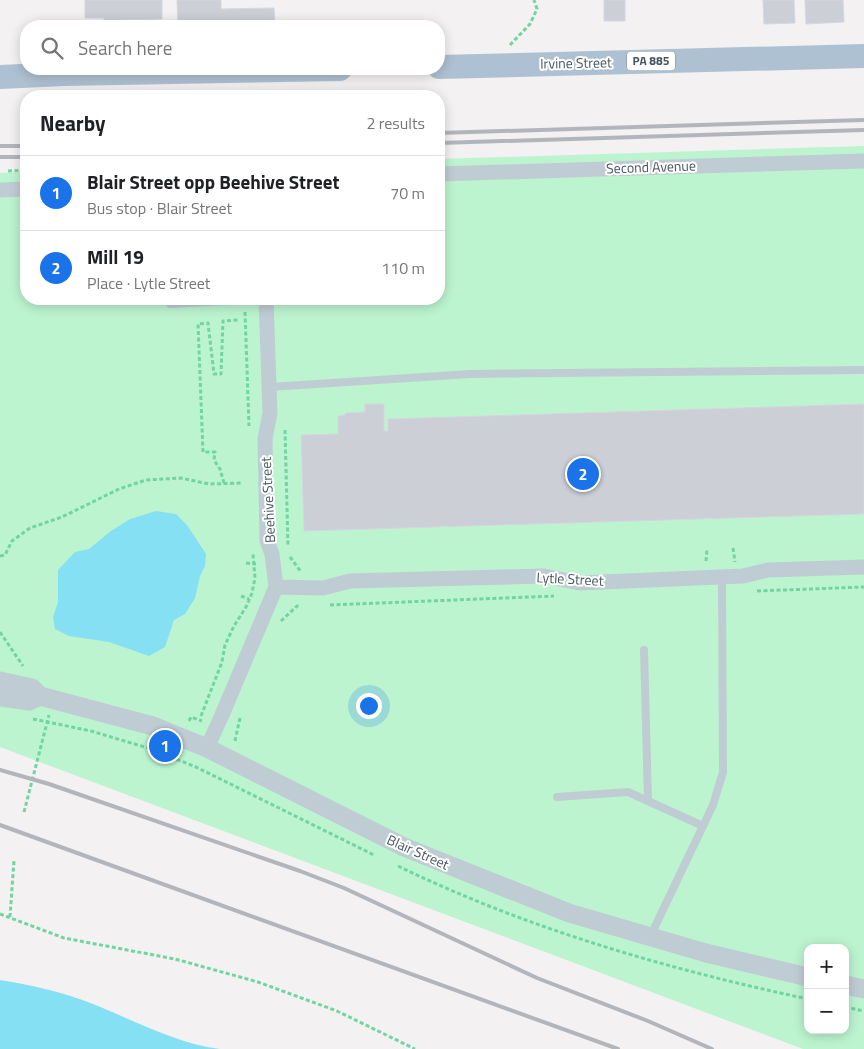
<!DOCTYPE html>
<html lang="en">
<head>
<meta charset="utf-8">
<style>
	body { margin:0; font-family:"Titillium Web",sans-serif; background:#f6f6f6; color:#202124 }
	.controls { position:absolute; right:15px; bottom:15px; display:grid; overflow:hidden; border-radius:10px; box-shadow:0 2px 12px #0003 }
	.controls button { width:45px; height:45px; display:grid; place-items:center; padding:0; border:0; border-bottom:1px solid #e0e0e0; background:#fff; color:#202124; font:25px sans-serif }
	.you { position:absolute; left:368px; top:705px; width:18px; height:18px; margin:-12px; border:4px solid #fff; border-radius:50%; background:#1a73e8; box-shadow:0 0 0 8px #1a73e833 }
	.badge { display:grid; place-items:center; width:32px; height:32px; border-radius:50%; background:#1a73e8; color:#fff; font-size:16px; font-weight:700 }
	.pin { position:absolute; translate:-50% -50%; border:2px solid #fff; box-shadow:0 1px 5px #0006 }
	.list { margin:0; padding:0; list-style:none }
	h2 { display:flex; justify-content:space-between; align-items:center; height:65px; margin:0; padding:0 20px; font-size:21px }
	h2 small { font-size:16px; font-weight:400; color:#757577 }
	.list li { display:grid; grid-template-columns:32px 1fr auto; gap:15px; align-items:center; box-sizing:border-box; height:75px; padding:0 20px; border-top:1px solid #e0e0e0 }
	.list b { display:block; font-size:19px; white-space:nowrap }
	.list p { margin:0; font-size:16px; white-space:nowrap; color:#757577 }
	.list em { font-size:16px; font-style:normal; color:#757577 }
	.icon { flex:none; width:28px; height:28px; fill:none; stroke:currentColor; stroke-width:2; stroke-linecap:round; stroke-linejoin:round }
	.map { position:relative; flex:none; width:864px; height:1049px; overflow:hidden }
	.search { position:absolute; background:#fff; box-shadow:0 2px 12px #0003; left:20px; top:20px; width:425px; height:55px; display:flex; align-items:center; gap:12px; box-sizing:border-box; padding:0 18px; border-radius:20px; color:#757577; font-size:19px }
	.panel { position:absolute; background:#fff; box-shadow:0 2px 12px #0003; left:20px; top:90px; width:425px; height:215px; border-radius:20px }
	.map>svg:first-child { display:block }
	.green { fill:#bcf4d0; fill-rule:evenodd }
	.water { fill:#86e0f4 }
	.building { fill:#ccd0d6; stroke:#d4d7dd }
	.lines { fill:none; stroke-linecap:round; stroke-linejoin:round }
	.path { stroke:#71d5a1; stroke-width:3; stroke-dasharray:4 2.5; stroke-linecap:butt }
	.service { stroke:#c0ccd4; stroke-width:8 }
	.minor { stroke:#c0ccd4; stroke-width:15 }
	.tertiary { stroke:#c0ccd4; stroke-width:19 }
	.primary { stroke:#aec1d2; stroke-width:24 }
	.rail { stroke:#b2b6bc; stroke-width:4 }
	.labels { text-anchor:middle; stroke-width:4; stroke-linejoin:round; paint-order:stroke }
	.shield { fill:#fff; stroke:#7e8890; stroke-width:1 }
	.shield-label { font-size:12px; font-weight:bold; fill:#475560 }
	.street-label { font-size:14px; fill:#475560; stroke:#fff }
</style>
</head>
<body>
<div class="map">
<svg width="864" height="1049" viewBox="0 0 864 1049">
	<rect width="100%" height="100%" fill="#f3f1f1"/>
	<path class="green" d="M864,146V1049H803L0,747V173L26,172V299H439V159ZM808,948H845V1030H808Z"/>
	<path class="water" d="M156,511L176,514L187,525L206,554L205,566L200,576L195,598L185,614L174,620L165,647L149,656L109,642L69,636L55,629L53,617L58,602V570L75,552L89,549L111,531L130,519Z
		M0,980C32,985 63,992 93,1004C133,1020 177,1044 220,1049H0Z"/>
	<path class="building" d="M85,0H162V19L118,20V26H104V18H85Z
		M177,0H221V9L274,8L275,26H178Z
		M604,0H625V21H604Z
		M763,0H794L795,23L764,24Z
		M805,0H843L844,22L806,24Z
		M365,404H384V431H388V419L864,404V514L304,531L301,435L338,434V416L345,415L346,413L365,412Z"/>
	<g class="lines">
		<path class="path" d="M510,45L530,24L537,9L534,0
			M8,171L26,170
			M245,312L249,426
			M285,430L288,546
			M224,483L220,469L214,460L215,452H203L198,324L208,323L214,374H221L223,321L239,320
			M733,548L735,562
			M0,556L5,555L12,541L30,528L62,517L119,489L146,480L181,478L209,484L243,483
			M290,557L301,572
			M706,561L707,549
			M246,563L256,564
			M757,591L864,587
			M241,596L249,599
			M330,605L554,596
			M281,621L297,606H299
			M0,632L23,666
			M201,716L222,662L225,645L234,626L246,607L252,593L255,578L253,554
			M33,719L91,731L148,748L196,767L374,855
			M189,721L191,717L202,721
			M235,741L240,718
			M24,812L49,715
			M398,866C528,929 667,969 808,999
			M0,914L64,938L175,959L258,982L337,1011L415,1049
			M10,917L14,860
			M845,1007L864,1011"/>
		<path class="service" d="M170,304L266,299
			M270,387L470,374L864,370
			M644,650L648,801
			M557,797L628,792L703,826
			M650,937L713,805L723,772L722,577"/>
		<path class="minor" d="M439,174L864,161
			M0,190L26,189
			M276,587L323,588L350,581L544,576L580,583L743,576L768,570L864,567
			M207,748L222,715L276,587L272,554L267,541L265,439L270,413L266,299"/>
		<path class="tertiary" d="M0,681L32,688L40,696L153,726L207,748L404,847L569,913L706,953L808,977
			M0,697L29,701L40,696
			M845,985L864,989"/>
		<path class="primary" d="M439,67L864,56
			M0,77L64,74L340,69"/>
		<path class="rail" d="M439,133L864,120
			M439,143L864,130
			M0,146H26
			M0,157H26
			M0,770L49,784L300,871L344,888L537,978L648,1021L712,1049
			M0,825L618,1049"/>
	</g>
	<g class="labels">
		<rect class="shield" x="627" y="51.5" width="48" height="19" rx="4"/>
		<g class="shield-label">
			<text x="651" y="65">PA 885</text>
		</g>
		<g class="street-label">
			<text transform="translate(576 63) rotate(-1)" y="5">Irvine Street</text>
			<text transform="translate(651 167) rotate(-2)" y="5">Second Avenue</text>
			<text transform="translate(268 500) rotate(-93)" y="5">Beehive Street</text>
			<text transform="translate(570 579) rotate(3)" y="5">Lytle Street</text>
			<text transform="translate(418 852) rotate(24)" y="5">Blair Street</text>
		</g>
	</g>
</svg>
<div class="controls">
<button>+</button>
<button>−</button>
</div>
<div class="you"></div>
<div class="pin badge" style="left:165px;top:746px">1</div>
<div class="pin badge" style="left:583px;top:474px">2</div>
<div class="search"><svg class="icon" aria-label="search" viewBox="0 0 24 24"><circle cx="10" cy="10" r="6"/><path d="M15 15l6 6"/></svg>Search here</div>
<section class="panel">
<h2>Nearby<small>2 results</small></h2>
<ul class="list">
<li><span class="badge">1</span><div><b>Blair Street opp Beehive Street</b><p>Bus stop · Blair Street</p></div><em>70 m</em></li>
<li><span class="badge">2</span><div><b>Mill 19</b><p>Place · Lytle Street</p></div><em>110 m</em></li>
</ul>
</section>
</div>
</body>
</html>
